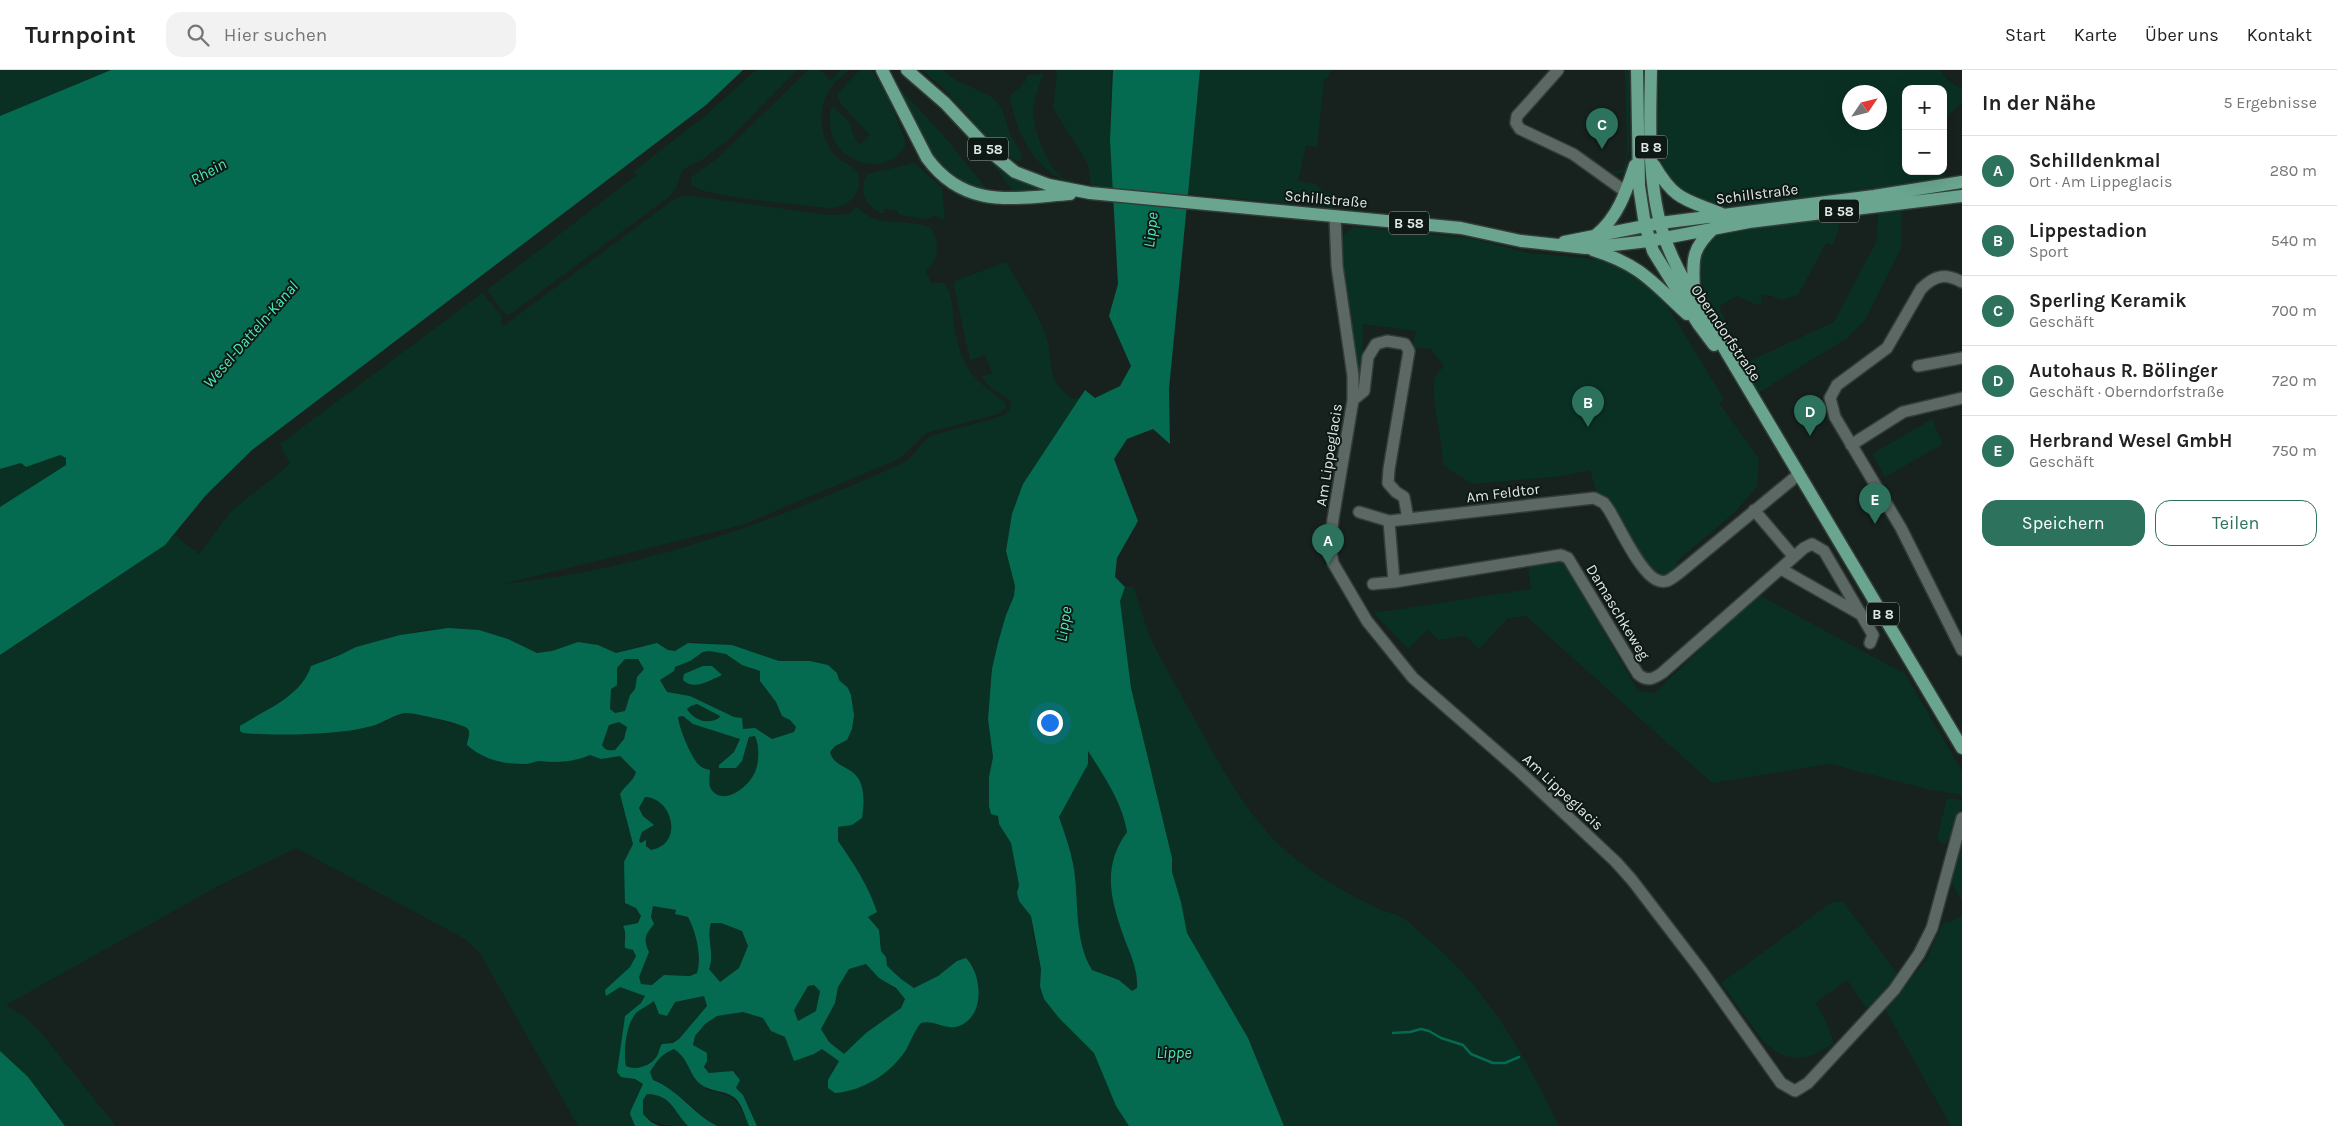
<!DOCTYPE html>
<html lang="de">
<head>
<meta charset="utf-8">
<style>
	body { margin:0; font-family:Karla,sans-serif; background:#f2f2f2; color:#222 }
	.controls { position:absolute; right:15px; top:15px; display:grid; overflow:hidden; border-radius:10px; box-shadow:0 5px 20px #0002 }
	.controls button { width:45px; height:45px; display:grid; place-items:center; padding:0; border:0; border-bottom:1px solid #e0e0e0; background:#fff; color:#222; font:25px sans-serif }
	.compass { position:absolute; left:1842px; top:15px; width:45px; height:45px; border-radius:50%; background:#fff; box-shadow:0 5px 20px #0002; rotate:55deg }
	.you { position:absolute; left:1049px; top:652px; width:18px; height:18px; margin:-12px; border:4px solid #fff; border-radius:50%; background:#1a73e8; box-shadow:0 0 0 8px #1a73e833 }
	.badge { display:grid; place-items:center; width:32px; height:32px; border-radius:50%; background:#2c725d; color:#fff; font-size:16px; font-weight:700 }
	.pin { position:absolute; translate:-50% -41px; filter:drop-shadow(0 1px 2px #0008) }
	.pin::after { content:''; position:absolute; top:26px; width:18px; height:15px; background:inherit; clip-path:polygon(0 0,100% 0,50% 100%) }
	.list { margin:0; padding:0; list-style:none }
	h2 { display:flex; justify-content:space-between; align-items:center; height:65px; margin:0; padding:0 20px; font-size:21px }
	h2 small { font-size:16px; font-weight:400; color:#767676 }
	.list li { display:grid; grid-template-columns:32px 1fr auto; gap:15px; align-items:center; box-sizing:border-box; height:70px; padding:0 20px; border-top:1px solid #e0e0e0 }
	.list b { display:block; font-size:19px; white-space:nowrap }
	.list p { margin:0; font-size:16px; white-space:nowrap; color:#767676 }
	.list em { font-size:16px; font-style:normal; color:#767676 }
	.actions { display:flex; gap:10px; padding:15px 20px }
	.actions a { flex:1; padding:11px 0; border:1px solid #2c725d; border-radius:15px; text-align:center; font-size:18px; color:#2c725d }
	.actions .main { background:#2c725d; color:#fff }
	.icon { flex:none; width:28px; height:28px; fill:none; stroke:currentColor; stroke-width:2; stroke-linecap:round; stroke-linejoin:round }
	.map { position:relative; flex:none; width:1962px; height:1056px; overflow:hidden }
	header { display:flex; align-items:center; gap:30px; box-sizing:border-box; height:70px; padding:0 25px; background:#fff; border-bottom:1px solid #e0e0e0 }
	header strong { font-size:24px }
	nav { display:flex; gap:28px; margin-inline-start:auto; font-size:18px }
	.search { width:350px; height:45px; background:#f2f2f2; display:flex; align-items:center; gap:12px; box-sizing:border-box; padding:0 18px; border-radius:15px; color:#767676; font-size:19px }
	main { display:flex }
	aside { flex:1; background:#fff }
	.map>svg:first-child { display:block }
	.green { fill:#0a3024; fill-rule:evenodd }
	.water { fill:#056b50; fill-rule:evenodd }
	.lines { fill:none; stroke-linecap:round; stroke-linejoin:round }
	.stream { stroke:#056b50; stroke-width:2.5 }
	.minor-casing { stroke:#343c38; stroke-width:14 }
	.major-casing { stroke:#343c38; stroke-width:15 }
	.minor { stroke:#5c6863; stroke-width:11 }
	.major { stroke:#69a58f; stroke-width:12 }
	.labels { text-anchor:middle; stroke-width:4; stroke-linejoin:round; paint-order:stroke }
	.shield { fill:#0e1814; stroke:#a2aaa6; stroke-width:1 }
	.shield-label { font-size:14px; font-weight:bold; fill:#e2e8e5 }
	.street-label { font-size:15px; fill:#e2e8e5; stroke:#0e1814 }
	.water-label { font-size:16px; font-style:italic; fill:#4fe9b8; stroke:#0e1814 }
</style>
</head>
<body>
<header>
<strong>Turnpoint</strong>
<div class="search"><svg class="icon" aria-label="search" viewBox="0 0 24 24"><circle cx="10" cy="10" r="6"/><path d="M15 15l6 6"/></svg>Hier suchen</div>
<nav><a>Start</a><a>Karte</a><a>Über uns</a><a>Kontakt</a></nav>
</header>
<main>
<div class="map">
<svg width="1962" height="1056" viewBox="0 0 1962 1056">
	<rect width="100%" height="100%" fill="#17211d"/>
	<path class="green" d="M0,0H111L0,46Z
		M756,0H797L729,69L703,89L684,99L680,105L677,116L669,127L509,245L502,241L487,220L637,105L634,101L705,46Z
		M808,0H820L830,10L841,0H849C843,5 837,10 832,16C815,38 819,72 840,90C846,94 856,97 858,104C864,124 846,140 827,138L732,127L704,121L692,116L691,107L718,88Z
		M860,0H872L890,31L906,73C894,103 850,99 835,72C830,63 829,52 830,41L834,37L851,54L852,62L859,75L870,65L840,33L837,24Z
		M922,0H942L954,9L992,27L1002,39L1010,64L1022,84L1021,90L1018,92L994,74L943,18Z
		M1057,0H1111L1110,70L1113,118L1091,116L1088,94L1053,38Z
		M1200,0H1331L1327,9H1324L1317,77L1306,76L1298,111L1315,114L1326,123L1352,127L1353,139L1188,124Z
		M1625,0H1629V79L1625,102L1615,104L1612,102L1624,99L1627,79Z
		M1659,0H1939L1951,13L1962,19V32L1943,51V19H1906V101H1943V93L1946,109L1865,122L1729,136L1703,131L1676,117L1663,96L1658,83ZM1850,22H1880V52H1850Z
		M1043,4C1040,16 1033,30 1033,42C1033,58 1048,100 1063,108C1066,110 1071,110 1074,111V114C1035,102 1016,64 1010,26L1025,12L1027,5Z
		M888,6L944,66L990,123L971,119L939,98Z
		M981,78L1059,120L1016,125Z
		M915,93L942,118L945,149H940L936,145L925,149L900,145L896,140L884,139L883,144C865,136 858,122 867,104Z
		M683,125L829,145L848,144L857,137C877,159 905,148 930,157C940,170 940,192 925,201L932,213H944C954,225 952,239 954,254C961,297 971,308 1005,332L1006,338L998,344L926,363L899,389L742,455L503,514C643,500 776,451 903,393C915,386 919,373 931,366L1005,345L1011,337L1010,330L990,317L981,307L992,303L985,285L970,290L954,216L955,211L1006,192C1018,214 1036,239 1045,263C1055,289 1043,312 1074,329L1081,327L1011,456L1006,481L1015,516L1014,526L1006,545L990,625L988,649L993,687L989,707L999,754L1011,773L1019,815L1017,823L1019,831L1031,846L1033,863L1041,899L1040,916L1059,948L1094,983L1116,1036L1129,1056H757L748,1034L736,1018L740,1010L734,1001L709,1003C702,993 702,983 693,975L695,966L704,954L717,946L743,942L763,948L771,961L785,967L794,990L814,984L822,978L839,991L832,1000L845,1022L872,1011L907,978L912,964L921,953L929,951L947,957L978,935L979,916L973,895L957,891L938,906L914,918L901,909L887,896L886,887L881,881V872L868,847L859,806L851,789L837,771L838,757L852,755L862,748L863,737L851,702L832,689L830,681L835,676L847,670L853,633L851,625L848,618L839,610L837,603L828,595L810,591H779L732,575L696,572L688,573L675,581L668,580L662,576H640L616,583L598,575L578,572L552,581L537,583L508,569L479,560L430,559L400,565L356,577L340,585L323,590L290,626L241,656L240,661L243,663L354,659L374,656L404,643L424,645L450,653L461,654L468,659L470,664L467,670C482,678 500,690 517,694C526,696 533,691 540,691C558,692 573,692 590,685L601,689L620,686L636,702C633,712 625,715 621,724L633,774L624,792L636,838L641,845L638,853H631L624,870L636,886L630,897L623,903L620,917L645,925L641,933L625,946L617,1002L643,1014L631,1040L630,1044L635,1056H578L480,883L465,869L296,778L220,815L6,935L26,948L43,965L116,1056H65L48,1031L0,981V586L155,482L175,465L199,484L230,442L290,394L280,374L482,223L501,245V255H505L670,132Z
		M1901,141V178L1865,250L1847,268L1758,323C1738,291 1681,214 1703,177C1709,167 1719,164 1728,161L1836,148L1838,150L1839,157L1833,175L1826,173L1798,225L1782,230L1768,225L1761,226L1762,232L1757,235L1737,226L1719,236L1745,293L1834,252L1877,170L1878,143Z
		M1353,157L1469,168L1528,183L1578,187L1607,191L1614,194L1645,213L1666,234L1724,329L1719,333L1759,389L1757,417L1734,443L1676,492L1680,498C1668,508 1662,507 1649,501L1597,424L1590,400L1563,406L1472,414L1443,395C1444,372 1428,323 1436,305C1438,302 1442,299 1444,296L1431,279L1412,277L1416,261L1363,254L1362,320L1356,322L1340,185L1341,167Z
		M1932,349L1943,374L1885,407L1872,384Z
		M60,385L66,389V395L0,437V399L21,393L27,397Z
		M1561,492L1566,495L1638,621L1655,623L1757,524L1905,604L1962,701V725L1931,720L1830,694L1712,713L1526,546L1508,548L1479,579L1465,566L1439,570L1427,560L1408,579L1376,545L1374,540L1380,542L1531,519L1528,497Z
		M1125,517H1134C1139,533 1143,549 1149,564C1159,588 1174,611 1186,634C1213,682 1244,744 1285,780C1312,805 1348,824 1381,840C1387,842 1393,843 1399,846C1408,850 1417,860 1425,867C1487,918 1525,985 1559,1056H1284L1248,968L1187,863L1181,832L1172,802V788L1131,618L1120,531Z
		M709,581L726,584L749,598L760,601L763,616L776,632L782,646L790,650L796,657L794,662L772,669C760,660 757,660 743,659L742,648L734,647L690,626L667,622L660,610C667,603 699,582 709,581Z
		M625,589H638L644,599L637,607L635,619L630,625L625,641L615,643L610,640L611,619L617,615V598Z
		M697,634L720,646L719,648C707,655 695,650 687,639L691,636Z
		M683,646L740,669L734,682L719,694L720,698H736L742,691L750,667L755,666C760,676 759,694 754,704C748,717 723,738 711,719C708,714 710,706 710,700C706,699 702,697 699,695C691,687 679,658 678,647Z
		M619,651L627,657L624,669L615,680C609,681 605,680 602,674L609,655Z
		M1087,680C1104,705 1122,732 1127,762C1100,798 1112,834 1126,873C1132,887 1138,903 1137,918L1132,921L1119,910L1092,900C1074,870 1079,833 1074,799C1071,781 1065,764 1059,747L1088,694Z
		M645,727C673,729 684,774 651,780L646,776V770L641,773L639,771L642,762L652,757L639,738Z
		M1947,728L1962,730C1962,746 1955,763 1944,775L1937,769Z
		M1962,770V831L1952,814L1956,782Z
		M1832,832H1843L1906,915L1926,890L1943,853L1950,852L1962,846V1056H1951L1885,939L1866,937L1847,910L1815,933L1823,945L1834,973C1807,991 1789,995 1763,971L1721,913Z
		M653,835L676,841L679,846L688,847C696,862 701,885 697,903L690,906L664,905L652,915L641,914L638,907L649,882C643,869 645,865 653,854L651,847Z
		M711,852L721,853L742,861L748,876L739,898L720,912L709,899C715,884 706,868 711,852Z
		M866,894C878,908 893,915 905,928L901,938L844,985L829,972L821,959L835,933L838,917L849,899Z
		M814,915L820,920L816,941L798,951L794,940L808,916Z
		M704,925L707,936L679,969C672,973 666,974 659,979C657,993 639,1002 626,996C623,981 626,953 637,942C642,937 649,934 654,931L659,944L667,946L675,932Z
		M674,979L683,985L707,1020C735,1025 738,1030 749,1056H717L703,1049L693,1037L662,1013L653,1010L650,1002C657,991 661,984 674,979Z
		M647,1024C672,1025 673,1041 688,1056C668,1056 657,1056 643,1044V1030Z"/>
	<path class="water" d="M111,0H743L706,35L252,380L206,425L165,475L0,585V437L66,395V388L60,385L26,397L21,393L0,399V46Z
		M1113,0H1200L1169,319L1170,374L1153,359L1127,369L1114,389L1138,451L1117,488L1115,507L1125,517L1120,531L1131,618L1172,788V802L1181,832L1187,863L1248,968L1284,1056H1129L1116,1036L1094,983L1059,948L1044,929L1040,916L1041,899L1031,846L1019,831L1017,823L1019,815L1011,773L999,754L998,746L991,744L989,736V707L993,687L988,649L992,599L998,573L1006,545L1014,526L1015,516L1006,481L1012,444L1023,414L1085,320L1095,328L1120,316L1131,296L1109,246L1118,214L1110,70ZM1088,681C1104,706 1122,732 1127,762C1100,799 1112,834 1126,873C1132,887 1138,903 1137,918L1132,921L1119,910L1092,900C1074,870 1079,833 1074,799C1071,781 1065,764 1059,747L1088,694Z
		M448,558L479,560L508,569L537,583L552,581L578,572L598,575L616,583L657,573L668,580L675,581L688,573L732,575L779,591H810L828,595L837,603L839,610L848,618L851,625L854,645L852,659L847,670L835,676L830,682C834,697 850,696 858,708C865,718 864,736 862,748L852,755L838,757V771C853,792 869,817 877,842L868,847L879,860L881,881L886,887L887,896L901,909L914,918L938,906L957,891L966,888C982,904 986,946 959,956C946,961 934,949 921,953C914,961 911,971 906,980C891,1003 863,1021 835,1023L828,1018V1010L839,991L822,979L814,984L794,991L785,967L771,961L763,948L743,942L717,946L705,954L695,966L693,975L707,983V991L704,997L709,1003L733,1001L740,1010L736,1018L743,1025L757,1056H749C745,1047 742,1034 735,1028C724,1019 711,1023 699,1013C688,1002 689,989 674,979C661,984 657,991 650,1002L653,1010C679,1020 693,1044 717,1056H688C673,1041 672,1025 647,1024L643,1030V1044L651,1052L659,1056H635L630,1044L631,1040L643,1014L635,1009L621,1007L617,1002L625,946L641,933L645,926L620,917L606,926L605,920L630,897L636,886L633,880L625,878C624,870 627,863 623,856L638,853L641,846L636,838L625,833L624,792L633,774L620,724C625,715 633,712 636,702L620,686L601,689L590,685C574,692 558,693 540,691C535,691 531,694 525,694C503,694 484,690 467,675C467,669 472,663 467,658C463,654 412,642 405,643C393,645 383,653 372,656C341,665 275,666 243,663L240,661V656C266,639 301,627 311,596L340,585L356,577L400,565ZM709,581L726,584L742,595L760,601V611L776,632L782,646L790,650L796,657L794,662L772,669L755,658L743,659L742,648L734,647L690,626L667,622L660,610L674,601L675,597L690,591L703,582ZM625,589H638L644,599L637,607L635,619L630,625L625,641L615,643L610,639L611,619L617,615V598ZM697,634L720,646L719,648C707,655 694,650 687,639L691,636ZM683,646L693,654L740,669L734,682L719,695V698H736L742,691L749,667L755,666C760,676 759,695 754,704C748,717 723,737 711,719C708,714 710,706 710,700C706,699 702,698 699,695C691,687 679,658 678,647ZM619,652L627,657L624,669L615,680C609,681 605,680 602,675L609,655ZM645,727C673,728 684,774 651,780L646,776V770L641,773L639,771L642,762L654,755L643,746L639,738ZM653,836L676,840L675,844L688,847C696,862 702,886 697,903L690,906L664,905L652,915L641,914L639,907L649,882C643,869 645,865 654,854L651,847ZM711,853H721L742,861L748,876L739,898L720,912L709,899C715,884 706,869 711,853ZM866,894L879,908L896,918L905,929L901,938L866,963L844,984L829,972L821,959L835,933L838,917L849,899ZM814,915L820,921L816,941L798,951L794,940L808,916ZM704,926L707,936L679,969L673,973L662,974C659,978 659,983 657,986C651,996 636,1001 626,996C623,982 626,953 637,942C642,938 649,935 654,931L659,944L667,946L675,932Z
		M703,596H712L722,605C710,610 694,621 683,610L684,604Z
		M0,981L28,1007L65,1056H0Z"/>
	<g class="lines">
		<path class="stream" d="M1393,963L1410,962L1421,959L1429,961L1441,968L1463,975L1471,984L1493,993H1505L1519,987"/>
		<defs>
			<path id="minor" d="M1558,0L1517,46L1516,53L1520,59L1573,84L1626,122
				M1335,146L1337,196L1353,306V330L1333,449L1330,477L1333,493L1367,551L1413,608L1517,699L1616,792L1632,810L1701,900L1781,1013L1795,1021L1808,1013L1894,920L1919,884L1932,858L1962,748
				M1962,212C1945,203 1935,205 1921,219L1887,278L1837,315L1830,328L1835,347L1901,458L1962,580
				M1918,296L1962,288
				M1353,330L1364,321L1368,287L1376,274L1387,271L1405,274L1409,281L1389,399L1388,413L1396,422L1404,427L1408,449L1594,428L1604,433L1609,440C1619,456 1642,508 1660,511C1668,513 1672,508 1678,504L1799,404
				M1851,375L1903,342L1962,328
				M1754,440L1794,487
				M1359,442L1389,451L1408,449
				M1389,451L1394,512
				M1781,499L1860,544
				M1373,514L1394,512L1561,485L1568,488L1638,604C1647,612 1653,609 1662,603L1804,478L1812,474L1824,481L1873,565L1870,573"/>
			<path id="major" d="M882,0L927,88C965,140 1014,128 1070,124
				M907,0L945,33L992,83L1015,102L1049,115L1090,123L1461,158L1521,171L1586,178L1649,171L1749,152L1962,126
				M1637,0L1639,116L1645,155L1653,181L1699,255L1714,275
				M1651,0C1650,53 1647,116 1664,166C1676,203 1707,248 1727,283L1962,678
				M1654,95C1675,131 1685,129 1722,144
				M1596,165C1618,147 1626,122 1635,95
				M1564,172L1660,153L1874,126L1962,112
				M1593,180C1641,195 1652,212 1687,244
				M1694,222C1693,189 1690,180 1715,157"/>
		</defs>
		<use href="#minor" class="minor-casing"/>
		<use href="#major" class="major-casing"/>
		<use href="#minor" class="minor"/>
		<use href="#major" class="major"/>
	</g>
	<g class="labels">
		<g class="shield">
			<rect x="1635" y="65.5" width="32" height="23" rx="4"/>
			<rect x="968" y="67.5" width="40" height="23" rx="4"/>
			<rect x="1819" y="129.5" width="40" height="23" rx="4"/>
			<rect x="1389" y="141.5" width="40" height="23" rx="4"/>
			<rect x="1867" y="532.5" width="32" height="23" rx="4"/>
		</g>
		<g class="shield-label">
			<text x="1651" y="82">B 8</text>
			<text x="988" y="84">B 58</text>
			<text x="1839" y="146">B 58</text>
			<text x="1409" y="158">B 58</text>
			<text x="1883" y="549">B 8</text>
		</g>
		<g class="street-label">
			<text transform="translate(1757 124) rotate(-7)" y="5">Schillstraße</text>
			<text transform="translate(1326 129) rotate(5)" y="5">Schillstraße</text>
			<text transform="translate(1726 263) rotate(56)" y="5">Oberndorfstraße</text>
			<text transform="translate(1329 385) rotate(-81)" y="5">Am Lippeglacis</text>
			<text transform="translate(1503 423) rotate(-7)" y="5">Am Feldtor</text>
			<text transform="translate(1618 542) rotate(59)" y="5">Damaschkeweg</text>
			<text transform="translate(1563 722) rotate(43)" y="5">Am Lippeglacis</text>
		</g>
		<g class="water-label">
			<text transform="translate(208 101) rotate(-29)" y="6">Rhein</text>
			<text transform="translate(1150 160) rotate(-84)" y="6">Lippe</text>
			<text transform="translate(250 264) rotate(-49)" y="6">Wesel-Datteln-Kanal</text>
			<text transform="translate(1063 554) rotate(-81)" y="6">Lippe</text>
			<text x="1174" y="988">Lippe</text>
		</g>
	</g>
</svg>
<div class="controls">
<button>+</button>
<button>−</button>
</div>
<svg class="compass" viewBox="-18 -18 36 36"><path d="M0-13l5 13h-10z" fill="#e53935"/><path d="M0 13l5-13h-10z" fill="#767676"/></svg>
<div class="you"></div>
<div class="pin badge" style="left:1328px;top:495px">A</div>
<div class="pin badge" style="left:1588px;top:357px">B</div>
<div class="pin badge" style="left:1602px;top:79px">C</div>
<div class="pin badge" style="left:1810px;top:366px">D</div>
<div class="pin badge" style="left:1875px;top:454px">E</div>
</div>
<aside>
<h2>In der Nähe<small>5 Ergebnisse</small></h2>
<ul class="list">
<li><span class="badge">A</span><div><b>Schilldenkmal</b><p>Ort · Am Lippeglacis</p></div><em>280 m</em></li>
<li><span class="badge">B</span><div><b>Lippestadion</b><p>Sport</p></div><em>540 m</em></li>
<li><span class="badge">C</span><div><b>Sperling Keramik</b><p>Geschäft</p></div><em>700 m</em></li>
<li><span class="badge">D</span><div><b>Autohaus R. Bölinger</b><p>Geschäft · Oberndorfstraße</p></div><em>720 m</em></li>
<li><span class="badge">E</span><div><b>Herbrand Wesel GmbH</b><p>Geschäft</p></div><em>750 m</em></li>
</ul>
<div class="actions"><a class="main">Speichern</a><a>Teilen</a></div>
</aside>
</main>
</body>
</html>
